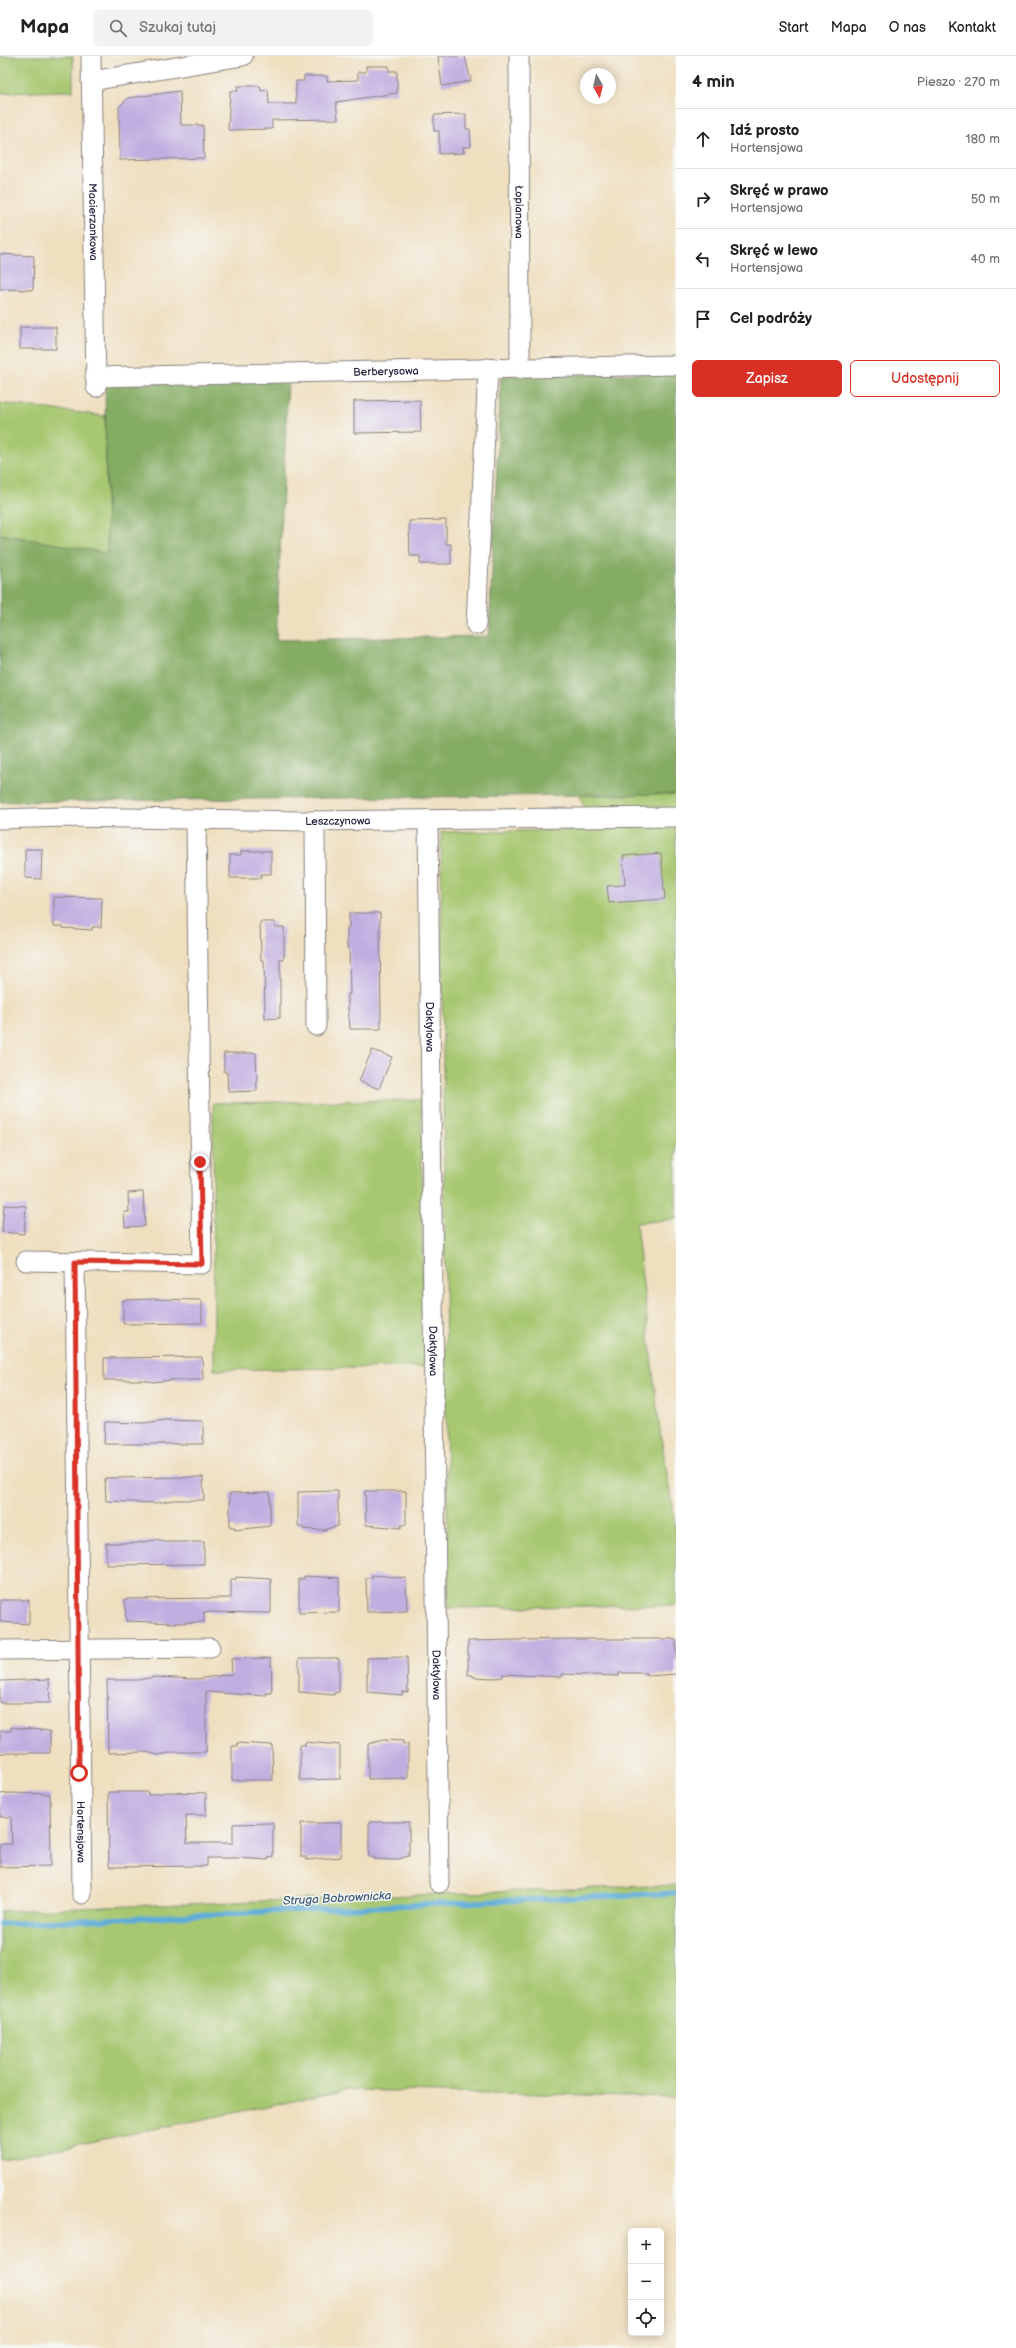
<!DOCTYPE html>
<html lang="pl">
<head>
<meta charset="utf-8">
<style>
	body { margin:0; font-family:"Balsamiq Sans",sans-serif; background:#f2f2f2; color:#222 }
	.controls { position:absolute; right:12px; bottom:12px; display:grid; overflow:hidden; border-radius:6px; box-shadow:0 2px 10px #0003 }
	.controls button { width:36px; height:36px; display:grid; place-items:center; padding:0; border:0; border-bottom:1px solid #e0e0e0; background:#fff; color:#222; font:20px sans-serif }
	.compass { position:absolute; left:580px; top:12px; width:36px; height:36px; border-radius:50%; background:#fff; box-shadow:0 2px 10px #0003; rotate:172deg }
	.stop { position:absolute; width:12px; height:12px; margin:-9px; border:3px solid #d93025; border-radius:50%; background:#fff }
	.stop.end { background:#d93025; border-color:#fff; box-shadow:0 1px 4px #0008 }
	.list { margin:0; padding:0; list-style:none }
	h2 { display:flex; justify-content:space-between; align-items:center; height:52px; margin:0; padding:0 16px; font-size:17px }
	h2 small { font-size:13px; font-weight:400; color:#767676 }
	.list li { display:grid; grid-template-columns:26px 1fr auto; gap:12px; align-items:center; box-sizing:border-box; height:60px; padding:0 16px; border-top:1px solid #e0e0e0 }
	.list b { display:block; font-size:15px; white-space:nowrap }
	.list p { margin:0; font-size:13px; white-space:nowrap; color:#767676 }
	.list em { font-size:13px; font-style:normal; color:#767676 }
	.actions { display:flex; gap:8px; padding:12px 16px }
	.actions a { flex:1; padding:9px 0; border:1px solid #d93025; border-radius:6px; text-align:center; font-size:14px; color:#d93025 }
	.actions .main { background:#d93025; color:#fff }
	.icon { flex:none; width:22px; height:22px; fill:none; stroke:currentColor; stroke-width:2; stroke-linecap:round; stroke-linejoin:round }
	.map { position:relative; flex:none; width:676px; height:2292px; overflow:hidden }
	header { display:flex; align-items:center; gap:24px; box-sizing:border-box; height:56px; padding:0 20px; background:#fff; border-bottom:1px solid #e0e0e0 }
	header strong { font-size:19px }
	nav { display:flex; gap:22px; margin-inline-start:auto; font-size:14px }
	.search { width:280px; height:36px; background:#f2f2f2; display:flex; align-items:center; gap:10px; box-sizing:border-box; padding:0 14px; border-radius:6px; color:#767676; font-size:15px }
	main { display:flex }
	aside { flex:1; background:#fff }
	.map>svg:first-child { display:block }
	.green { fill:#a7c871; stroke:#647556 }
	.forest { fill:#85ac63; stroke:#54674f }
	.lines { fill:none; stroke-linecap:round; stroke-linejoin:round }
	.stream { stroke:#5fadd8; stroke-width:5.5 }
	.building { fill:#c1aee1 }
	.minor-casing { stroke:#88807d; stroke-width:21 }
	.minor { stroke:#fff; stroke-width:19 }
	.route { stroke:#d93025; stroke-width:5 }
	.labels { text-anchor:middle; stroke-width:3; stroke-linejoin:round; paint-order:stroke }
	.street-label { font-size:11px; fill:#22223b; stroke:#f6f6f2 }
	.water-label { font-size:12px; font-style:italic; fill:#3a5a7a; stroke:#f6f6f2 }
</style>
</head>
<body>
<header>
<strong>Mapa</strong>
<div class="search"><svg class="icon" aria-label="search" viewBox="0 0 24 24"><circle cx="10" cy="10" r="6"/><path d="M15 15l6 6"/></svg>Szukaj tutaj</div>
<nav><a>Start</a><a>Mapa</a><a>O nas</a><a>Kontakt</a></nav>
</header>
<main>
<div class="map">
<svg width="676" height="2292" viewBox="0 0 676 2292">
	<rect width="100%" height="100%" fill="#f6f6f2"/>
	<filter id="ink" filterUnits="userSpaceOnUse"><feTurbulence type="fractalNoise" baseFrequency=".025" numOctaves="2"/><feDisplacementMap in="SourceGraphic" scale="8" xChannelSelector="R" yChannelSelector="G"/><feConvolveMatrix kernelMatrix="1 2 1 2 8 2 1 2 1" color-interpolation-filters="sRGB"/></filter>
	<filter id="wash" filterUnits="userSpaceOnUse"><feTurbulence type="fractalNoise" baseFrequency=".012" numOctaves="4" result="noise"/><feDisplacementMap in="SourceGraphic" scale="16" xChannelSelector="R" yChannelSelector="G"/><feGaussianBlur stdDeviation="0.9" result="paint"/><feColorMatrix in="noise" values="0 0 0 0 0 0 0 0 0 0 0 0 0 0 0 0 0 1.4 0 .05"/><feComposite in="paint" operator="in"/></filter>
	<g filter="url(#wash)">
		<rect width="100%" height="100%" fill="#efdfbf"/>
		<path class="green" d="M0,0H73V35L0,37Z
			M0,347L105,360L107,498L0,478Z
			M676,738V1163L636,1167L658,1360L676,1476V1549L448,1552L441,776L592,774L580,739Z
			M421,1044L424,1311L214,1314L213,1047Z
			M676,1829V2041L348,2034L0,2104V1855Z"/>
		<path class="forest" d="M676,317V738L0,746V478L107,497L105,328L288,325L276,584L489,580L501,320Z"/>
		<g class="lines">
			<path class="stream" d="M0,1868L676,1837"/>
		</g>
		<g id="blocks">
			<path class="building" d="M438,0H465L471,25L442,30Z
				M366,10H389V15H397V37L336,46L338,63L272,64V73L228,74L230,35H238L237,30H260L261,35L268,34L269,48H296V25H304V20H327V25L358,24V16H366Z
				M180,35L181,69H203L204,102L120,104L119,51L128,42Z
				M466,58V73H470L471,91H463L464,97L439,98V75H434V59Z
				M0,198L34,200L33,234L0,233Z
				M20,271H56V293H20Z
				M420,344L421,376L354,377V345Z
				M446,464V488H451V508H420V500H410L409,465Z
				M25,793H42L41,823L25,822Z
				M241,795H271V818H261V822H230V799H241Z
				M661,797L665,843L609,847L607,830L625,829L623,800Z
				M54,841L102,842L101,871H92V874L63,872V870H54Z
				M349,857H380L381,973H350L348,951V938H350L349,892H347V871H349Z
				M260,866H275V871H284V904H280V962L265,963L264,904H261Z
				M372,994L392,1001L379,1033L359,1025Z
				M224,997H256L257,1035L228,1036L227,1016H224Z
				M143,1136L145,1170L125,1171L124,1156H129L128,1137Z
				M4,1149L26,1150L24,1178L2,1176Z
				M152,1243L202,1244V1267L123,1268V1244Z
				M202,1301L203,1324H172L153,1326L144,1324H104V1302Z
				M165,1364L203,1365V1388H104L105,1366L144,1367Z
				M203,1421L204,1444H173L156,1447L106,1445L105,1422Z
				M338,1435V1470L323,1474L303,1473V1470H298V1436Z
				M365,1435H406V1469H401V1472L366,1469Z
				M270,1436V1470L235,1474V1471H230V1437Z
				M155,1484L165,1486H204V1508L106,1509V1487H137Z
				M372,1519L406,1522L407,1555L367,1556L366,1522H372Z
				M304,1520L339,1522V1556L299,1557V1523H304Z
				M236,1521L271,1523V1557L204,1556V1566L175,1567L126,1565L125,1543L231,1542V1523H236Z
				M0,1544H29V1568L0,1566Z
				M569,1583H672L676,1584V1618L647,1620V1617H619V1620L561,1618V1621L503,1618V1621L495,1622L473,1621V1619H468V1585Z
				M407,1601L408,1636H402V1639L367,1636V1602Z
				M271,1602L272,1637H266L267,1640L206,1636V1696H175L158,1699L146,1696L108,1697L107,1624H138L155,1621L196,1623L232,1618L231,1603Z
				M299,1602H339V1636L334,1637V1639L299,1636Z
				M49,1623L50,1647H0V1625Z
				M11,1671L50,1675V1697H0V1675H11Z
				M383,1684L403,1685V1688H408V1722L368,1723V1688Z
				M305,1686L340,1689V1723L300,1724V1689H305Z
				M237,1687L272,1689L273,1724H232V1690H237Z
				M108,1736H148V1739L167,1736L206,1737V1759H186L187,1787H233V1768L273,1767V1801L268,1802V1804L238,1802H207V1810L109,1811Z
				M10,1737L50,1738L51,1810L0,1811V1788H12L11,1761H0V1738Z
				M369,1766H409V1800L395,1804L374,1803V1801H369Z
				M301,1767H341V1801L306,1804V1801H301Z"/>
		</g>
	</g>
	<g filter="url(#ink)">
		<use href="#blocks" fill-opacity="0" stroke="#88807d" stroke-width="1"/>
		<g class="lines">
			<defs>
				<g id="minor">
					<path id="s1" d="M91,0L96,331"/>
					<path id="s2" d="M519,0L520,312"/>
					<path d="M91,25L243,0"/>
					<path id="s3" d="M95,321L676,309"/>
					<path d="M476,569L488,312"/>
					<path id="s4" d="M0,763L65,761L303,765L676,761"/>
					<path id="s5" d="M428,764L439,1827"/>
					<path d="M315,765L316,970"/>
					<path d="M26,1205L202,1208L196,763"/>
					<path id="s6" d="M75,1206L82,1838"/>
					<path d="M0,1594L210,1592"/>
				</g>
			</defs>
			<use href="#minor" class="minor-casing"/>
			<use href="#minor" class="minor"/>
		</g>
	</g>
	<g class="lines" filter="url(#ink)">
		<path class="route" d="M79,1717L75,1206L202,1208L200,1106"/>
	</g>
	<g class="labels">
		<g class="street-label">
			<text dy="4" stroke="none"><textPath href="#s2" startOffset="156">Łopianowa</textPath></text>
			<text dy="4" stroke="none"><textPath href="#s1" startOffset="166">Macierzankowa</textPath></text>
			<text dy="4" stroke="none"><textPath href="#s3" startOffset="291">Berberysowa</textPath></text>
			<text dy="4" stroke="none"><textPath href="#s4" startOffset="338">Leszczynowa</textPath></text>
			<text dy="4" stroke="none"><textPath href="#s5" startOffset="207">Daktylowa</textPath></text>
			<text dy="4" stroke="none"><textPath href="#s5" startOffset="531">Daktylowa</textPath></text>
			<text dy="4" stroke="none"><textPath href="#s5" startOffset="855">Daktylowa</textPath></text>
			<text dy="4" stroke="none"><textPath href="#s6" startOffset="570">Hortensjowa</textPath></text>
		</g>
		<g class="water-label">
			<text transform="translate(337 1842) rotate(-3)" y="4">Struga Bobrownicka</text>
		</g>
	</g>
</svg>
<div class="controls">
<button>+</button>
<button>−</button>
<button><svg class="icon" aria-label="locate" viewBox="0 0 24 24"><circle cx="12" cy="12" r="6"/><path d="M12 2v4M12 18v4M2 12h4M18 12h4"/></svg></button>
</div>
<svg class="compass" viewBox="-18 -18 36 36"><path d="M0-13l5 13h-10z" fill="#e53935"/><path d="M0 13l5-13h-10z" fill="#767676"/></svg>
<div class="stop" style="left:79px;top:1717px"></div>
<div class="stop end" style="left:200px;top:1106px"></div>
</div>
<aside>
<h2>4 min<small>Pieszo · 270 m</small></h2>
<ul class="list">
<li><svg class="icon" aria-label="ahead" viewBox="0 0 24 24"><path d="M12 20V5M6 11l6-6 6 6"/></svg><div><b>Idź prosto</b><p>Hortensjowa</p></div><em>180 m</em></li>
<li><svg class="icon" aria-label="right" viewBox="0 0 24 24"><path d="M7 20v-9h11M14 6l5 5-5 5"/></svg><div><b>Skręć w prawo</b><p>Hortensjowa</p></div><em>50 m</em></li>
<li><svg class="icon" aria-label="left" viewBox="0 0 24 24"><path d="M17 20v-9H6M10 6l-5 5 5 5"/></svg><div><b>Skręć w lewo</b><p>Hortensjowa</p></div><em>40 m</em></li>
<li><svg class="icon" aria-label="arrive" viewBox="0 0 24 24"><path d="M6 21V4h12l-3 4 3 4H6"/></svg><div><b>Cel podróży</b></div></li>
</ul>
<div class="actions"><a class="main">Zapisz</a><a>Udostępnij</a></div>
</aside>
</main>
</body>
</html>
